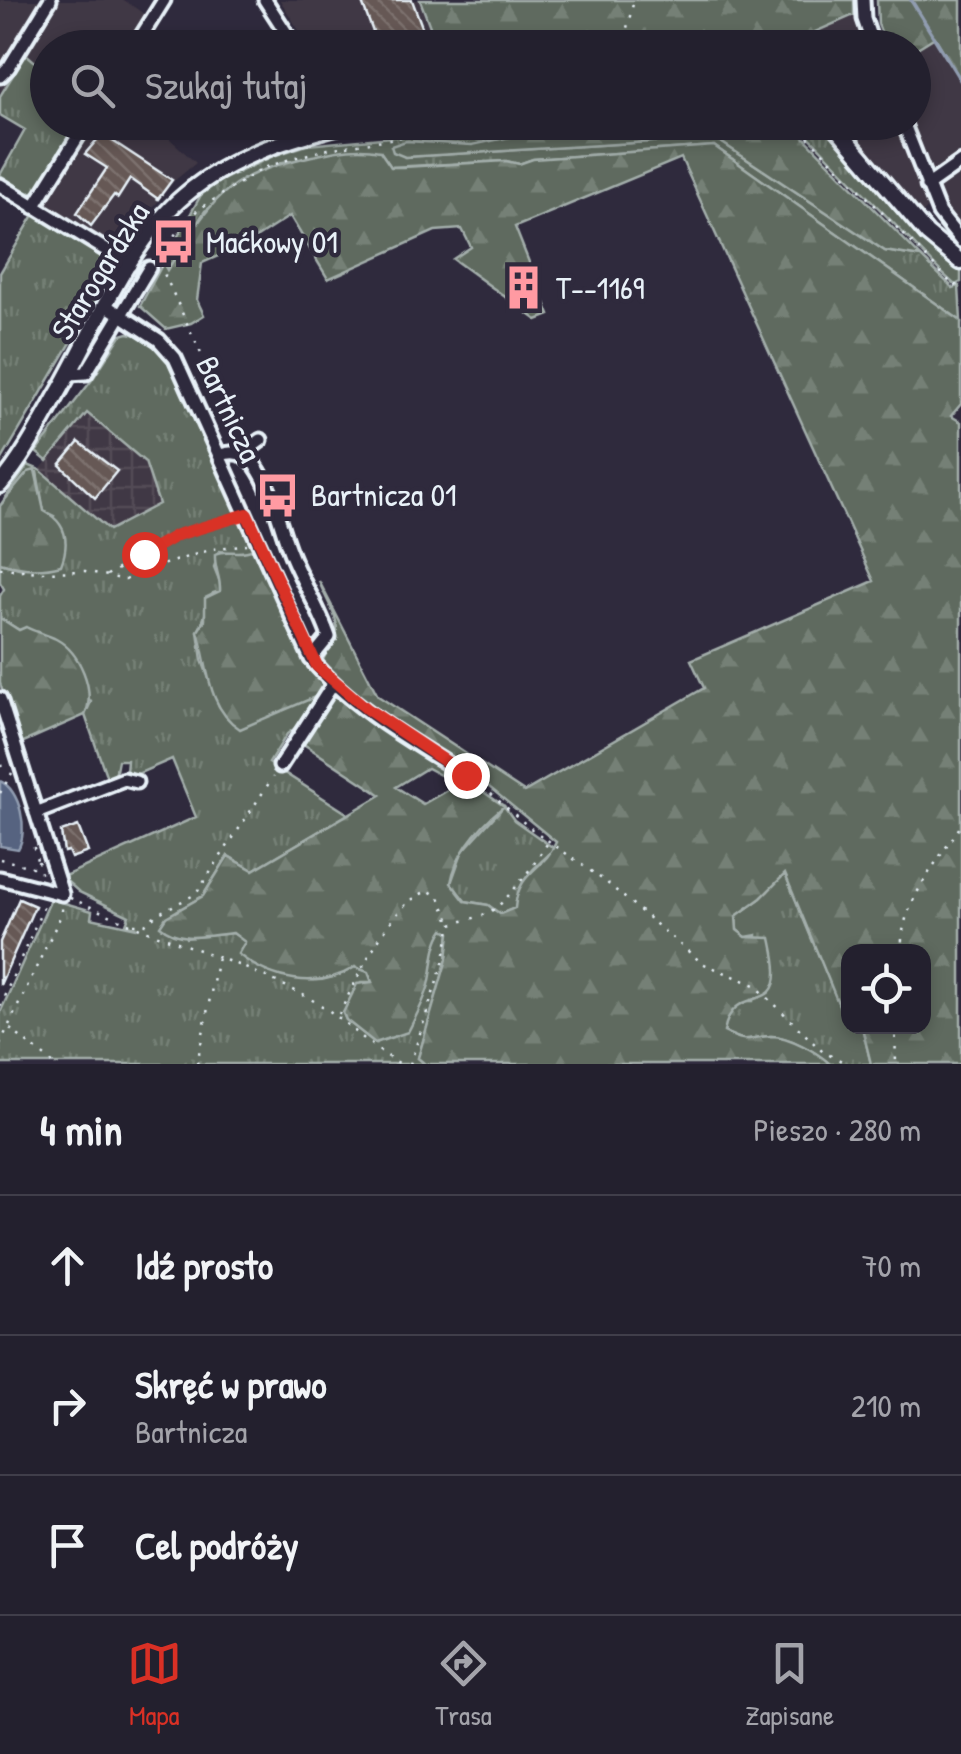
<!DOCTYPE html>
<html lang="pl">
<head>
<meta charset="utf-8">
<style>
	body { margin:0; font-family:"Patrick Hand",sans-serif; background:#2f2d3a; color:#f1f3f6 }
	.controls { position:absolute; right:30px; bottom:30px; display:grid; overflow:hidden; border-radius:20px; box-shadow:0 5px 15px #0003 }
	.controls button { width:90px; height:90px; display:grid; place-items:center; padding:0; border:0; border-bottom:2px solid #403e4a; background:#23202e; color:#f1f3f6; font:50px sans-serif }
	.stop { position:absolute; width:30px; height:30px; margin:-22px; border:8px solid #d93025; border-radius:50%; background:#fff }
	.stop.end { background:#d93025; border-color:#fff; box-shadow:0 2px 10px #0008 }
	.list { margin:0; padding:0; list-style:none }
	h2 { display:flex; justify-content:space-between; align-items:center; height:130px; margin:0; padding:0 40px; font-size:42px }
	h2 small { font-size:32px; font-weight:400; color:#a3a3aa }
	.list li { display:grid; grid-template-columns:65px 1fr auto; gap:30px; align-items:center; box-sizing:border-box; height:140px; padding:0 40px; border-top:2px solid #403e4a }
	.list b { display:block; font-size:38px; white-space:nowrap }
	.list p { margin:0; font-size:32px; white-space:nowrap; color:#a3a3aa }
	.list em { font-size:32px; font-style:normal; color:#a3a3aa }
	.icon { flex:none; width:55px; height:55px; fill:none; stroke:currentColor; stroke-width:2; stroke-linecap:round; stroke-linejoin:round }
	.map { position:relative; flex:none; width:961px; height:1064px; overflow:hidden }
	.search { position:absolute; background:#23202e; box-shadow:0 5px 15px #0003; left:30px; right:30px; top:30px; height:110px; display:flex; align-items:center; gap:25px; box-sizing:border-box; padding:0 35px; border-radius:55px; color:#a3a3aa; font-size:38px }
	.sheet { height:550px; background:#23202e }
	nav { display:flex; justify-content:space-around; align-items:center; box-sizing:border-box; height:140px; border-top:2px solid #403e4a; background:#23202e; font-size:28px; color:#a3a3aa }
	nav a { display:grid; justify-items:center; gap:5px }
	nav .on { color:#d93025 }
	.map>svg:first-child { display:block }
	.built { fill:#403844 }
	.industrial { fill:url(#industrial-grid) }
	.grass { fill:url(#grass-tufts); stroke:#a3aeab; stroke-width:2.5 }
	.forest { fill:url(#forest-firs); stroke:#a3aeab; stroke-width:2.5 }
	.water { fill:#566480; stroke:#909cb0; stroke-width:2.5 }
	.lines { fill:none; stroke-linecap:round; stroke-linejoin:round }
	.stream { stroke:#909cb0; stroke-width:4 }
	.building { fill:url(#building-back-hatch); stroke:#e8f1f8; stroke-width:2.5 }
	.minor-casing { stroke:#e8f1f8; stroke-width:19 }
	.major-casing { stroke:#e8f1f8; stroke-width:21 }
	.path { stroke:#e8f1f8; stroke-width:2.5; stroke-dasharray:2.5 8; stroke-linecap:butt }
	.minor { stroke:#2f2a3d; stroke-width:11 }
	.major { stroke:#2f2a3d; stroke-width:14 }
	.route { stroke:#d93025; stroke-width:12 }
	.labels { text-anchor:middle; stroke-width:9; stroke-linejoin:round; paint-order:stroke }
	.poi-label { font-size:32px; fill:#e8f1f8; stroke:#2f2a3d; text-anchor:start }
	.street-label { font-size:32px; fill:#e8f1f8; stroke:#2f2a3d }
</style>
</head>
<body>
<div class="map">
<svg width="961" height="1064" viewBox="0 0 961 1064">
	<defs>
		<pattern id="industrial-grid" width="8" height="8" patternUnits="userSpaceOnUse" patternTransform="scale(2.5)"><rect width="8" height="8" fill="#403844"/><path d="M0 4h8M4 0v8" fill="none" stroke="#524c56"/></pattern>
		<pattern id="grass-tufts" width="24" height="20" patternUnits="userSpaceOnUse" patternTransform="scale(2.5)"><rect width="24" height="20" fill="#5e6a5e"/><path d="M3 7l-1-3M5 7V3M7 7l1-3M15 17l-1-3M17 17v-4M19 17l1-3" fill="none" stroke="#758076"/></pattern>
		<pattern id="forest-firs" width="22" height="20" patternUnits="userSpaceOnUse" patternTransform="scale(2.5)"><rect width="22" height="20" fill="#5e6a5e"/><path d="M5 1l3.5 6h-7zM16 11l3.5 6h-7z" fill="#758076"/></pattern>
		<pattern id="building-back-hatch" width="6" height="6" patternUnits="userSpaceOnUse" patternTransform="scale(2.5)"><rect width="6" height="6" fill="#665955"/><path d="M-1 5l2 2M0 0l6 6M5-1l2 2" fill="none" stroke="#7c716e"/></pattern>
	</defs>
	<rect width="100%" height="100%" fill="#2f2a3d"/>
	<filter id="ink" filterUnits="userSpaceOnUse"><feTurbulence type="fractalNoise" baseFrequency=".01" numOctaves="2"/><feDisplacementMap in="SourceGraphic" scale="20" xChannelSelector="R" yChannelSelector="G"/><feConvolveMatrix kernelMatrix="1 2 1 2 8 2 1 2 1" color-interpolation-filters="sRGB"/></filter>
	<g filter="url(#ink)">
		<path class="built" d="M0,0H124L147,16L127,47L48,48L47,72L26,55L0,96Z
			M280,0H420L438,47H309Z
			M854,15L867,47L781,48L783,45Z
			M935,37L961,81V226L930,205L921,215L844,123L914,122V50Z
			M92,123H158L156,126L196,163L174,181L121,248L42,201Z"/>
		<path class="industrial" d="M87,413L145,462L159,504L109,530L39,471Z"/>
		<path class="grass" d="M26,54L47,72L48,122L83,123L40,190L29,193L0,175L25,130L0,115V96Z
			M796,123H823C865,173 906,233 961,270V282L955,285L943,274Z
			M413,135L480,140L496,138C474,153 433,141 406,141L405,157L715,138L885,251L921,257L953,288L959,286L961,321L714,146L533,159L519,164L506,161L391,167L380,151L283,162L205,211L167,271L163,263L201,195L220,181L273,156L307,145Z
			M35,213L104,254L115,268L0,463V273Z
			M128,333C149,335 165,354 177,373L254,549L243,554L220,551L214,567L220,582V591L213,593C205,607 206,619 198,631L202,660L219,706L322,694L307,719L287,734L269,763L348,814L253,870L228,856L203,896L178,910L186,938L233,933L246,942L240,950C283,972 308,996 355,967L369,972L372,982H362L343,1013L346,1020L376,1043C443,1011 417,978 443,928L450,932L447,959L418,1058L425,1064H0V1013L51,899L92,911L91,918L137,928L126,924L129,916L79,892L62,877L196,817L172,759L133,776L126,773L127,760H118L115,776L107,778L85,715L91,702L40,632L19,630L0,618V596L4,589L0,582V563L23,569L54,516L44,511L37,472L0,506L28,465L40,470L109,530L159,504L145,462L87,413L47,461L36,452L92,380L121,335Z
			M504,806L514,820L555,849C535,867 517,880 516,908L500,914L488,905L465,901L451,883L462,852Z
			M785,873L843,1014L848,1013V1026L862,1027L871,1064H830C817,1052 789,1036 771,1036C745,1037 751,1045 724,1032L727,1013L740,1001H753L757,935L746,937L737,930L736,916L761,898Z"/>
		<path class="forest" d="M420,0H854V15L781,47L724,43L688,48H438Z
			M877,0H961V81L935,37L914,50V48L887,47L878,24Z
			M577,123H790L921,257L885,251L715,138L405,157L393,152L391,146L406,141L472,145Z
			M714,146L961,321V404L951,416L961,422V1064H871L862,1027L924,1026V952H848V1013L843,1015L785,874L761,898L736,916L737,930L746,937L771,938C773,948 776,960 776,971C777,1015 733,982 724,1032C751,1045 745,1037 771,1036C789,1036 817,1052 830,1064H425L418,1058L447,959L450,933L444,929C432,946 434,965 429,985C424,1002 416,1016 408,1032L375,1043L346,1020L343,1013L357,984L372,982L368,972L355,967C318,990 271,981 238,954L245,942L233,933C208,935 181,944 160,926L166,917L203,896L228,856L253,870L381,795L302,743L331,692L335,691L442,767L440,775L427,768L396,787L423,804L456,785L457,777L463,778L504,806C481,825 456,852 451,883L465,901L488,905L500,914L515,908C518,870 545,870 556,842L472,773L468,763L454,761L373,710L322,664C324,652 333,647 336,635C341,619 324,597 319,581L378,696L524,792L704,688L691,660L874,581L681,158L515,227L550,315L537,320L453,259L471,247L462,229L435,231L328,279L290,216L248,243L202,263L197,300L204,315L191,323L166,329L140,306L163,263L167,270C216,196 221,177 312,156C336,151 356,146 380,151L391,167H403L506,161L519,164L533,159Z
			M35,470L44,511C67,523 70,542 61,565C40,571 20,569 0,563V506L28,472Z
			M254,549L304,658L327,685L322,694L240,729C207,708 208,665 198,631L205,620V598L220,591C221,578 214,568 215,554C227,548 238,556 254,549Z
			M0,618L19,630L26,627C35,632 46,634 56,639C80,652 96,690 85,715L19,744L0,683Z"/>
		<path class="water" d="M0,781C20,789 29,831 18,849L0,846Z"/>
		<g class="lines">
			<path class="stream" d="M911,0L961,81"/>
		</g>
		<path class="building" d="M361,0H412L427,40L406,48H379Z
			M102,134L172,180L158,199L130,179L118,198L114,195L91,226L77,213L107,168L85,154Z
			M79,442L117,471L95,498L60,465Z
			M78,826L88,852L71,858L68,851L64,852L61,832Z
			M19,899L35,906L0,985V942Z"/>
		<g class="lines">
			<defs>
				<path id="minor" d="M265,0L296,48
					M863,0L864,19L874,48
					M134,48L164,0
					M0,76L9,67L50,0
					M903,122L939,213L961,241
					M0,185L130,265
					M927,186L961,162
					M34,207L87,122
					M107,306L159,340L175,358L311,659C350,707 413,742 466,775
					M69,374L86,373L149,268
					M242,454L261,440
					M221,455C234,450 246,453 255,465C273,490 279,524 290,552C301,581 319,607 329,637L311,659
					M0,699L62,894
					M280,766L333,684
					M36,813L124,779L136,782
					M0,878L62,894"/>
				<path id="major" d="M832,122L927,234L961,262
					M0,485C23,458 40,425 57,395C94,332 128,242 185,195C232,155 294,137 353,122"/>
			</defs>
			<use href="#minor" class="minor-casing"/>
			<use href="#major" class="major-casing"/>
			<path class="path" d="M622,48L634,0
				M489,122L502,134
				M793,122L954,286L961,284
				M120,238L129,244
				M157,262L182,224L199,209L264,168L293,158L328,149L420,134L480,139L572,122
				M160,265L240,438
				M0,568L40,572L85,571L125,580L149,569L213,549L247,544
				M107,575L177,535L234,517
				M0,766L10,765
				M475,780L529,827L606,882L702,963L755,985L823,1052L848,1064
				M0,793L12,773
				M0,859L32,867L37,860L33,844
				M38,861L42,877
				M70,898C101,911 132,926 164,937C215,956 266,974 314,1001C346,1019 366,1046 401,1064
				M134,924H145L157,914L196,894L273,777
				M902,952C898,906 938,862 961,825
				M0,1006L46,901
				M339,1014C356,981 391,900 429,891L439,897L451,923
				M895,1026L896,1064
				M10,1029L54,1064
				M0,1044L62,913V903
				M197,1064L218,957
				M410,1064L443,963L451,924C467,920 484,917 497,907C512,894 539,859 548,842"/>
			<use href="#minor" class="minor"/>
			<use href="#major" class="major"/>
		</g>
	</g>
	<g class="lines" filter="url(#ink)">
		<path class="route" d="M144,554L177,535L247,514L317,666L367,709L466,775"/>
	</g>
	<defs>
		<symbol id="bus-bare" viewBox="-9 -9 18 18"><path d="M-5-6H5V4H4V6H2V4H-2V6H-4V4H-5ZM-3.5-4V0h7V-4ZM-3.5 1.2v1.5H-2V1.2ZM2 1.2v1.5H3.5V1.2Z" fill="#ff9aa2" stroke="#2f2a3d" stroke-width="2.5" paint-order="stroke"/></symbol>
		<symbol id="building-bare" viewBox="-9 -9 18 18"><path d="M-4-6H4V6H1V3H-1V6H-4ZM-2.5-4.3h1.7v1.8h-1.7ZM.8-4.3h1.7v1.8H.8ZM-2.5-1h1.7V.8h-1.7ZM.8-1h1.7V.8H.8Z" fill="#ff9aa2" stroke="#2f2a3d" stroke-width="2.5" paint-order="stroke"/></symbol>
	</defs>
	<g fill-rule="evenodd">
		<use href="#bus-bare" x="142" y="210" width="63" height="63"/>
		<use href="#building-bare" x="492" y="256" width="63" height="63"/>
		<use href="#bus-bare" x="246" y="464" width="63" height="63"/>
	</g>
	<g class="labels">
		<g class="poi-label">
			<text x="206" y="253">Maćkowy 01</text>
			<text x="556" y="299">T--1169</text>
			<text x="311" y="506">Bartnicza 01</text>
		</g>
		<g class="street-label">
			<text transform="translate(100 271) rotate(-58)" y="11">Starogardzka</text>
			<text transform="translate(229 409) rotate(65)" y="11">Bartnicza</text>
		</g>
	</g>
</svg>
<div class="controls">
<button><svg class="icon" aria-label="locate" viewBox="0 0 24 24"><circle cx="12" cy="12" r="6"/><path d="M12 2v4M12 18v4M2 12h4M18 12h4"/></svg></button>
</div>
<div class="stop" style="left:144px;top:554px"></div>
<div class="stop end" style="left:466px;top:775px"></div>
<div class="search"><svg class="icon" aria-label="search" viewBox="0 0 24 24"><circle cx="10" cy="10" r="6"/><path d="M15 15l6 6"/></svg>Szukaj tutaj</div>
</div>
<section class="sheet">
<h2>4 min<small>Pieszo · 280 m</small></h2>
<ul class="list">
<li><svg class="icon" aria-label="ahead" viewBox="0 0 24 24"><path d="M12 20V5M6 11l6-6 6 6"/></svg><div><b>Idź prosto</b></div><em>70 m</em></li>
<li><svg class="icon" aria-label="right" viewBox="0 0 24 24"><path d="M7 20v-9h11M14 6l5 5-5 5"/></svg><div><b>Skręć w prawo</b><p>Bartnicza</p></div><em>210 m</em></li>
<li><svg class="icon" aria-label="arrive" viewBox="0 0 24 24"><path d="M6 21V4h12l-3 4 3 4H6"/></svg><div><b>Cel podróży</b></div></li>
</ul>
</section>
<nav>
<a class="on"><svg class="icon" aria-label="map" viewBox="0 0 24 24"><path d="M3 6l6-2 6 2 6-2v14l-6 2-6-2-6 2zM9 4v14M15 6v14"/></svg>Mapa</a>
<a><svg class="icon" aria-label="directions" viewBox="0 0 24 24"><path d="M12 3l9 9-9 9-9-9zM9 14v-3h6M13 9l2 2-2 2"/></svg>Trasa</a>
<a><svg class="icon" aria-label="saved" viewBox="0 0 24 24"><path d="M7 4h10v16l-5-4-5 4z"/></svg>Zapisane</a>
</nav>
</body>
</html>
